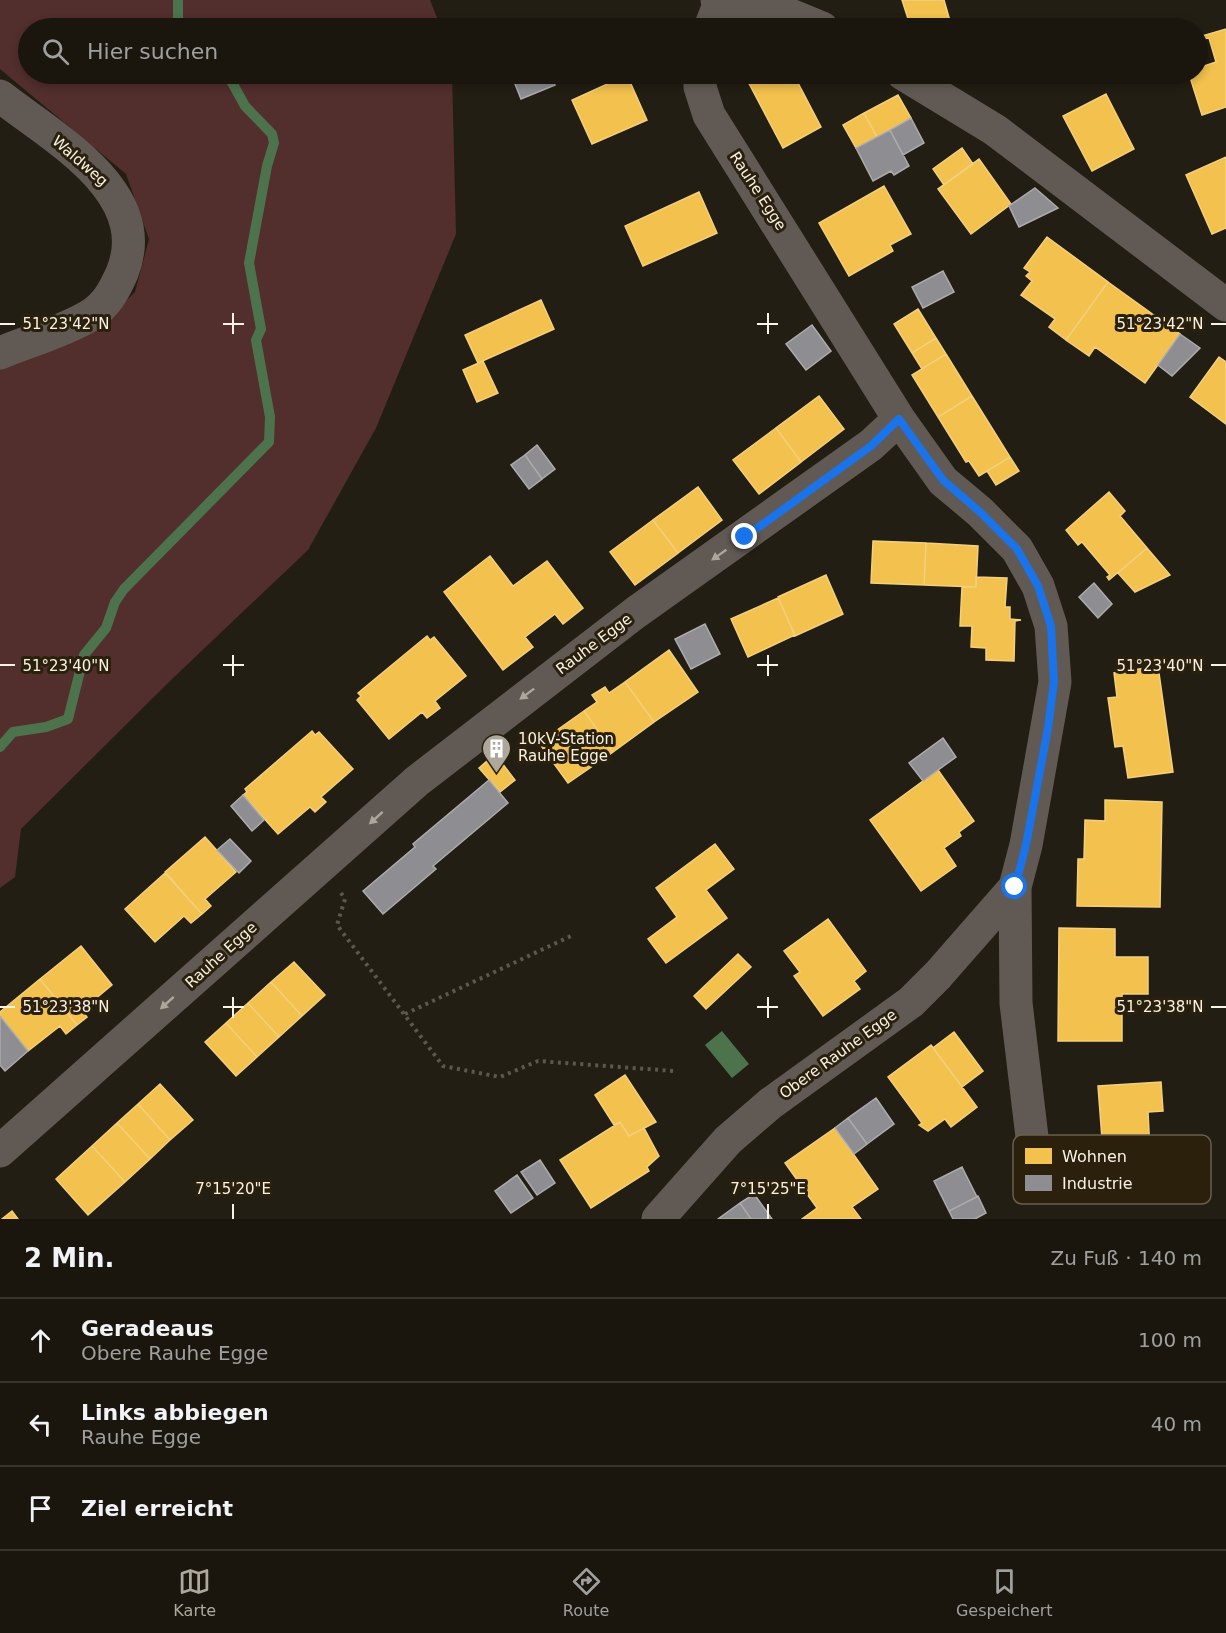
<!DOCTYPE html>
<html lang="de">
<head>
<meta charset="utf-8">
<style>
	body { margin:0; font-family:"DejaVu Sans",sans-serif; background:#231f17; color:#f1f3f6 }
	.stop { position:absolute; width:18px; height:18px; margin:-14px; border:4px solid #1a73e8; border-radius:50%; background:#fff }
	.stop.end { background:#1a73e8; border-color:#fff; box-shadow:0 2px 6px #0008 }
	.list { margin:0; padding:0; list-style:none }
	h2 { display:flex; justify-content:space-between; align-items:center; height:78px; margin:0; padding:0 24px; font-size:26px }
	h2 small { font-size:20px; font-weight:400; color:#9f9f9e }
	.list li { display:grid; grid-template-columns:39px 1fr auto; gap:18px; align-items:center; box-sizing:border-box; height:84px; padding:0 24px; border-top:2px solid #38352e }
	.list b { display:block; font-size:22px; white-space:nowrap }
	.list p { margin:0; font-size:20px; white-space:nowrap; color:#9f9f9e }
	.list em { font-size:20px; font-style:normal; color:#9f9f9e }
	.icon { flex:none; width:33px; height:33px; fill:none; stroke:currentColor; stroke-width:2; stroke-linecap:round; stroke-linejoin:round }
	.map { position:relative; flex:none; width:1226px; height:1219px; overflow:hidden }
	.search { position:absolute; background:#1a160e; box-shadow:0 3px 9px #0003; left:18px; right:18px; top:18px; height:66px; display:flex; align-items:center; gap:15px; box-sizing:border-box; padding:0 21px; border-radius:33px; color:#9f9f9e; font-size:22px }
	.sheet { height:330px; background:#1a160e }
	nav { display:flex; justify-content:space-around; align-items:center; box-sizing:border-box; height:84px; border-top:2px solid #38352e; background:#1a160e; font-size:16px; color:#9f9f9e }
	nav a { display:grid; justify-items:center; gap:3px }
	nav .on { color:#aea89c }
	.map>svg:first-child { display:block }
	.green { fill:#522e2d }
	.water { fill:#4c734b }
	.homes { fill:#f2c14e; stroke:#f4d07c; stroke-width:1.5 }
	.industry { fill:#8d8d92; stroke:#adabab; stroke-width:1.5 }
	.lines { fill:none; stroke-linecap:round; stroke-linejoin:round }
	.stream { stroke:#4c734b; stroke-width:10 }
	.path { stroke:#5d574f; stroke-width:4; stroke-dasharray:3 4.5; stroke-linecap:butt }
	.street { stroke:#615a54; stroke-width:33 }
	.oneway { fill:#ada69d }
	.route { stroke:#1a73e8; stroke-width:8 }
	.ticks { fill:none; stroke:#f9f2e6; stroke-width:2 }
	.labels { text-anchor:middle; stroke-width:6; stroke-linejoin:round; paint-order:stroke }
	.street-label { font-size:15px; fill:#f9f2e6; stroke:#2a200c }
	.poi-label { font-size:15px; fill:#f9f2e6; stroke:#2a200c; text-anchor:start }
	.key { fill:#2a200c; stroke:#685f4d; stroke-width:1.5 }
	.key-label { font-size:16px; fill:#f9f2e6 }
	.ticks-label { font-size:15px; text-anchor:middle; fill:#f9f2e6; stroke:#2a200c; stroke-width:6; stroke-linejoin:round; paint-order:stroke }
</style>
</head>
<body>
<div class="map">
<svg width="1226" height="1219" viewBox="0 0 1226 1219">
	<rect width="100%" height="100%" fill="#231e13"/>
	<path class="green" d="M0,0H430L441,28H28V74H452L456,234L376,428L308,550L171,680L21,829L15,877L0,888V368L100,326L135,292L149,239L126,174L0,69Z"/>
	<path class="water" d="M722,1031L749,1064L732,1078L705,1045Z"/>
	<path class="homes" d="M902,0H944L952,28H911Z
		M1226,29V107L1202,115L1189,74H1198V68L1216,62L1209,38L1203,39L1202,36Z
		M744,74H807L796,79L821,127L783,148Z
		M627,75L647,120L592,144L572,100Z
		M1106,94L1134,149L1092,171L1063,116Z
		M898,95L911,118L877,137L864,113Z
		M864,113L877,137L856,148L843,125Z
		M962,148L973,164L944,185L933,169Z
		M1226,157V228L1212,234L1186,175Z
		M979,159L1011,204L971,234L938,189Z
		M884,186L911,234L890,245L893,251L849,276L819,223Z
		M699,192L717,233L643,266L625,226Z
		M1047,237L1108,282L1066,340L1049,327L1055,319L1021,295L1032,281L1026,276L1030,272L1024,268Z
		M1108,282L1180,334L1145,383L1095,347L1089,356L1066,340Z
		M541,300L554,329L478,363L465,335Z
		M918,309L936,338L912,353L894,324Z
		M936,338L946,354L922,369L912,353Z
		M946,354L972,396L938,417L912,375Z
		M1219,357L1226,362V424L1190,397Z
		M483,361L498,393L477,402L463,370Z
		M819,396L844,429L801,462L776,428Z
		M972,396L1010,457L979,476L969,461L966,462L938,417Z
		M776,428L801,462L759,494L733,460Z
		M1010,457L1019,471L996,485L987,471Z
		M698,487L722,520L678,553L653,520Z
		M1109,492L1125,511L1120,516L1147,548L1109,580L1107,577L1110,575L1082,542L1078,545L1066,530Z
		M653,520L678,553L635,585L610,552Z
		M873,541L926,543L924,585L871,583Z
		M926,543L978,546L976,587L924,585Z
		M1147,548L1170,575L1135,592L1118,573Z
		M490,556L513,586L547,561L583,608L563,624L555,614L525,637L533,647L503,670L444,592Z
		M826,575L843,614L795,636L778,597Z
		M976,577L1007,578L1005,607H1010V619L1021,620L1015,621L1014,661L986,660V648L971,647L972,626H960L962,587H976Z
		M778,598L795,635L748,657L731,619Z
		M427,636L430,640L434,637L466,676L435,701L440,708L427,718L422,712L389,739L357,700L361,696L358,693Z
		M669,650L698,692L654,722L625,682Z
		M1158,666L1173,772L1128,778L1123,746L1115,747L1108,698L1117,697L1114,673Z
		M625,682L654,722L613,752L584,711L597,702L592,695L605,687L609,693Z
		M584,711L613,752L568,783L539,743Z
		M312,731L315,735L319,732L353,769L321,797L326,802L315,812L310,807L278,834L243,795L247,792L245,789Z
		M495,754L515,780L500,792L479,768Z
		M938,770L974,821L959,832L961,836L944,848L956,866L921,891L870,820Z
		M1105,800L1162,802L1160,907L1077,906L1078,859H1084L1085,820L1105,821Z
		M205,837L236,872L205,899L211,906L202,914L165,872Z
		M715,844L734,869L706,890L727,918L666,963L648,939L677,917L656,888Z
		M165,873L202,914L191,923L184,916L155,942L125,909Z
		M828,919L866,971L854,981L860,989L823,1016L794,976L800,972L784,951Z
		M1059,928L1115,929V957H1148V994H1122V1041H1058Z
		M81,946L112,985L82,1010L87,1017L77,1025L40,979Z
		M738,954L751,967L706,1009L694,996Z
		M294,962L325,995L302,1016L271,982Z
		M40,979L77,1025L66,1034L60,1026L28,1051L0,1016V1012Z
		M271,982L302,1016L279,1037L248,1003Z
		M248,1003L279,1037L257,1057L226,1023Z
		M226,1023L257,1057L236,1076L205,1042Z
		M954,1032L983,1071L962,1087L933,1048Z
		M931,1045L977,1107L951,1127L945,1119L928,1131L919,1125L922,1123L888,1077Z
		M625,1075L656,1122L629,1136L620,1122L614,1125L595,1095Z
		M1161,1082L1163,1111L1148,1112L1150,1152H1103L1098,1086Z
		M160,1084L193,1120L170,1140L138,1104Z
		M138,1104L170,1140L150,1159L117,1123Z
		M620,1122L629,1136L644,1128L659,1156L647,1167L649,1171L591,1208L560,1160Z
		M117,1123L150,1159L125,1182L92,1146Z
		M835,1128L878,1189L852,1207L861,1219H802L817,1208L785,1163Z
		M92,1146L125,1182L88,1215L56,1179Z
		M12,1211L18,1219H2Z"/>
	<path class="industry" d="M511,74H551L555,85L521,99Z
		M911,118L924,143L903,155L890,130Z
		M890,130L909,166L894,175L891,171L873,181L856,148Z
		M1035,188L1058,208L1019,227L1009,206Z
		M943,271L954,292L923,308L912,287Z
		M812,325L831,351L806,370L786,344Z
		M1180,334L1200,348L1172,376L1158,365Z
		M537,445L555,469L542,479L525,455Z
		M525,455L542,479L529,489L511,465Z
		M1094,583L1112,604L1098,618L1079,597Z
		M705,624L720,654L691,669L675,639Z
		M943,738L956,757L923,781L909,763Z
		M489,780L508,803L433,866L436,869L383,914L363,891L415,847L413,844Z
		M243,795L264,820L252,831L231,806Z
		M230,839L251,861L239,873L217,850Z
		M0,1016L28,1051L5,1071L0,1065Z
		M876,1098L894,1124L867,1144L848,1118Z
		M848,1118L867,1144L854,1154L835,1128Z
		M540,1160L555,1183L537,1195L521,1172Z
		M962,1167L977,1197L949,1211L934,1181Z
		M517,1175L533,1198L511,1213L495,1191Z
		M754,1194L772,1219H751L740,1203Z
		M978,1196L986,1213L975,1219H953L949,1211Z
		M740,1203L751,1219H718Z"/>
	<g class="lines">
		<path class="stream" d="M178,0V28
			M0,747L13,732L46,727L68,719L84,655L106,628L115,602L124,589L269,442L270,417L256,340L261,329L249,263L267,166L274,143L272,134L245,106L229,77L221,74"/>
		<path class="path" d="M341,893L345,899L337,925L443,1066L500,1077L538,1061L674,1071
			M405,1014L571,936"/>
		<path class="street" d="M717,0L771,7L822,28
			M710,28L720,2
			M903,74L995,130L1226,305
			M0,96C53,138 155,192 122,273C114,291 106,306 89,316C62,332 29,341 0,353
			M1015,887L1016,1003L1035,1162
			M0,1151L417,781L635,613L871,445L899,419
			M658,1219L728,1140L771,1103L911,1002L938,975L1015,887L1026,845L1055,682L1051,626L1038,586L1017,549L980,512L943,481L899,419L709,115L700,87V74"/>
	</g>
	<defs><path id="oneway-solid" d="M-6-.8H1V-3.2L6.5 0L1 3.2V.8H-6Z" transform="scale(1.5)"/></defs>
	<g class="oneway">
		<use href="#oneway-solid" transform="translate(719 555) rotate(145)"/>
		<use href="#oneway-solid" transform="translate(527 694) rotate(143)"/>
		<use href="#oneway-solid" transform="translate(376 818) rotate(138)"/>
		<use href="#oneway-solid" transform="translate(167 1003) rotate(138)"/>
	</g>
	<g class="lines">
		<path class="route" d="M745,537L871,446L899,419L943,480L980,512L1017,549L1038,586L1051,626L1054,682L1048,728L1026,845L1015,887"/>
	</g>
	<path class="ticks" d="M233,313V334M768,313V334M0,324H15M223,324H244M757,324H778M1211,324H1226M233,655V676M768,655V676M0,665H15M223,665H244M757,665H778M1211,665H1226M233,997V1018M768,997V1018M0,1007H15M223,1007H244M757,1007H778M1211,1007H1226M233,1204V1219M768,1204V1219"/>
	<defs>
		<symbol id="building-pin" viewBox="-11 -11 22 30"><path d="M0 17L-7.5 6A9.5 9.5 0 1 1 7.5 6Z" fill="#aea89c" stroke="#2a200c"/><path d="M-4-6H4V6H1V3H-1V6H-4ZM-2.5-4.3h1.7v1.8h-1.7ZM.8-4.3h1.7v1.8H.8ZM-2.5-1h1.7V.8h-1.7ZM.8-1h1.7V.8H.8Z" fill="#fff"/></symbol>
	</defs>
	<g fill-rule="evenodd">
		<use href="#building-pin" x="480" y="732" width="33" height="45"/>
	</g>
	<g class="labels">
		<g class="street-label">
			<text transform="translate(80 161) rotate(41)" y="5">Waldweg</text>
			<text transform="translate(758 191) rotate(57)" y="5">Rauhe Egge</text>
			<text transform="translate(594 644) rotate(-37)" y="5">Rauhe Egge</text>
			<text transform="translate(221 955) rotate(-42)" y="5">Rauhe Egge</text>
			<text transform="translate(838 1054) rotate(-36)" y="5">Obere Rauhe Egge</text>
		</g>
		<g class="poi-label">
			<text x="518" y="744">10kV-Station<tspan x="518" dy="17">Rauhe Egge</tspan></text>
		</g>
	</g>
	<rect x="1013" y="1135" width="198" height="69" rx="9" class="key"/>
	<rect x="1025" y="1148" width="27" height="16" fill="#f2c14e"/>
	<rect x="1025" y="1175" width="27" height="16" fill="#8d8d92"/>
	<g class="key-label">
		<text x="1062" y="1162">Wohnen</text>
		<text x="1062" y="1189">Industrie</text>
	</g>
	<g class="ticks-label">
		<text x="66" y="329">51°23'42"N</text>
		<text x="1160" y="329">51°23'42"N</text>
		<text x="66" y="671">51°23'40"N</text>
		<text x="1160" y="671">51°23'40"N</text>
		<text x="66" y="1012">51°23'38"N</text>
		<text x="1160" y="1012">51°23'38"N</text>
		<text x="233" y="1194">7°15'20"E</text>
		<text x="768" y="1194">7°15'25"E</text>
	</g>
</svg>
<div class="stop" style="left:1015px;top:887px"></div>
<div class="stop end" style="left:745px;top:537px"></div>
<div class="search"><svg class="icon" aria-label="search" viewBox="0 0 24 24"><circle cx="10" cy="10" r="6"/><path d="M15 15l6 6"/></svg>Hier suchen</div>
</div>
<section class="sheet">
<h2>2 Min.<small>Zu Fuß · 140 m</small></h2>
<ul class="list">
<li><svg class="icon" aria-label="ahead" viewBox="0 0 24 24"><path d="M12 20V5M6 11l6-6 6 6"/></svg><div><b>Geradeaus</b><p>Obere Rauhe Egge</p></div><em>100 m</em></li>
<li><svg class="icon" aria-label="left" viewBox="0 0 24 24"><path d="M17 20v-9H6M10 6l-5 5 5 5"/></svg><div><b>Links abbiegen</b><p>Rauhe Egge</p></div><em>40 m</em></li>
<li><svg class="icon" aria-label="arrive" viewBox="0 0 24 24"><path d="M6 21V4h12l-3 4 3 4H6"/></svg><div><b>Ziel erreicht</b></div></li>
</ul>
</section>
<nav>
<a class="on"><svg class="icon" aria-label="map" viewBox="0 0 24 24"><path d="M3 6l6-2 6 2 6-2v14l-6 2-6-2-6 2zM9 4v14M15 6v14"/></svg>Karte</a>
<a><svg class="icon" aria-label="directions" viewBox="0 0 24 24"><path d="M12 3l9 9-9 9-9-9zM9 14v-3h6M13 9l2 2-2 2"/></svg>Route</a>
<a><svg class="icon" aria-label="saved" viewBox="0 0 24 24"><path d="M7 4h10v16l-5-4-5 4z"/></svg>Gespeichert</a>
</nav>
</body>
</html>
